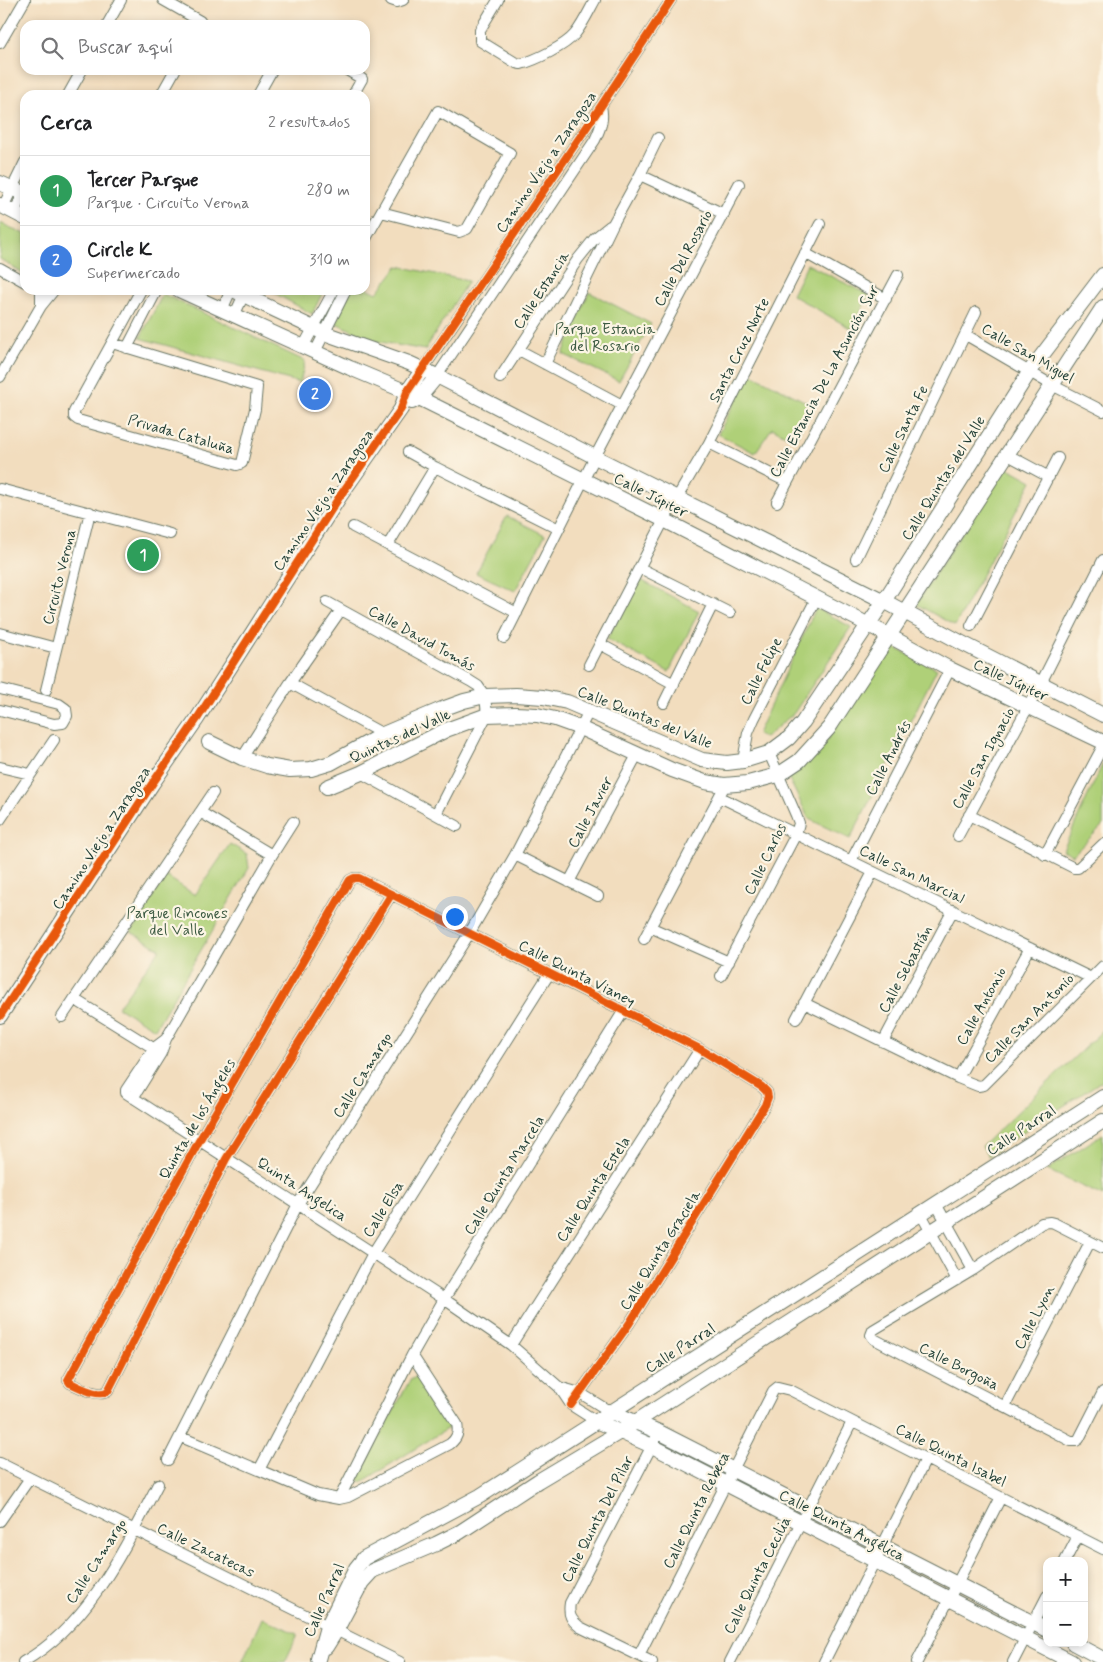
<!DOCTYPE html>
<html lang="es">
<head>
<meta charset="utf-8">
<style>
	body { margin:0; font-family:Mynerve,sans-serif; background:#f6f6f6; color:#202124 }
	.controls { position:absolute; right:15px; bottom:15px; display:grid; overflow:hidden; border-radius:10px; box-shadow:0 2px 8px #0003 }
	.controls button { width:45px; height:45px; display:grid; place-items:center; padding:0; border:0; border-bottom:1px solid #e0e0e0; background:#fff; color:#202124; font:25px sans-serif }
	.you { position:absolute; left:454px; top:916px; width:18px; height:18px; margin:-12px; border:4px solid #fff; border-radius:50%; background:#1a73e8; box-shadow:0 0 0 8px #1a73e833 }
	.badge { display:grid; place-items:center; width:32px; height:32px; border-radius:50%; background:#1f6fb2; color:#fff; font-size:16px; font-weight:700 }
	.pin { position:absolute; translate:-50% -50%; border:2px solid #fff; box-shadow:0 1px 5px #0006 }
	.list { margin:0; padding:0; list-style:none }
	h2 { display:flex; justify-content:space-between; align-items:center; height:65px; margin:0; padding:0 20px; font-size:21px }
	h2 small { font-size:16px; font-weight:400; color:#757577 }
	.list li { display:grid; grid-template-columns:32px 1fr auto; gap:15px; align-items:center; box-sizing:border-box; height:70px; padding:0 20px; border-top:1px solid #e0e0e0 }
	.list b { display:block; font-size:19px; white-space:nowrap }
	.list p { margin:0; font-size:16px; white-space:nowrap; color:#757577 }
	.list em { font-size:16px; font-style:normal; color:#757577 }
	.icon { flex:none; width:28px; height:28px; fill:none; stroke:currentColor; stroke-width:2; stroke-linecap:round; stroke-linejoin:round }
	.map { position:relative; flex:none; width:1103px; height:1662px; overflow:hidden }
	.search { position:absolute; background:#fff; box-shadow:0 2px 8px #0003; left:20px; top:20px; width:350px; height:55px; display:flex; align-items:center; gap:12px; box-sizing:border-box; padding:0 18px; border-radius:15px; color:#757577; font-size:19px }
	.panel { position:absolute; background:#fff; box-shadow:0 2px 8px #0003; left:20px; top:90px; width:350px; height:205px; border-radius:15px }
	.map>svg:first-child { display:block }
	.green { fill:#afd078; stroke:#678656 }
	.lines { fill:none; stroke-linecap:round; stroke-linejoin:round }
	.street-casing { stroke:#697564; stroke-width:12 }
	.secondary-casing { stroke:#697564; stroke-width:16 }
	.street { stroke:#fff; stroke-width:10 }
	.secondary { stroke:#fff; stroke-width:14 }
	.cycleway-casing { stroke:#fcf5e5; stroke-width:11 }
	.cycleway { stroke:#e8590c; stroke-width:8 }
	.labels { text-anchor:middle; stroke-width:4.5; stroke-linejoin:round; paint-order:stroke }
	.street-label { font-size:15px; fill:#1f3d34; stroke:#fcf5e5 }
	.park-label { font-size:15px; fill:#3c5a42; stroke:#fcf5e5 }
</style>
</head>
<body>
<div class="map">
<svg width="1103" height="1662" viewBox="0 0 1103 1662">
	<rect width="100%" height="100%" fill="#fcf5e5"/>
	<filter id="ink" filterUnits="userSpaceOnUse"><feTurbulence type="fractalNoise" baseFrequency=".02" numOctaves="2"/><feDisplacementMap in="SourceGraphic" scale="10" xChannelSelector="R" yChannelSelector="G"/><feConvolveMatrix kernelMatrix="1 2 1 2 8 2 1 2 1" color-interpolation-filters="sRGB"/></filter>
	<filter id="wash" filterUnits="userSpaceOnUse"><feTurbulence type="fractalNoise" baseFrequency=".0096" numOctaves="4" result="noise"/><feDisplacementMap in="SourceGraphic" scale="20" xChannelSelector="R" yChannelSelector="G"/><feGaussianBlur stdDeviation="1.12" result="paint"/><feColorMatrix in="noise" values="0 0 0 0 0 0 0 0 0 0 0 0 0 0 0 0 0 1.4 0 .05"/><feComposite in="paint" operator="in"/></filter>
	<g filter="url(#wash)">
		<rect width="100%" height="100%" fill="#f2ddbe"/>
		<path class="green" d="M0,223L25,234V275L0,259Z
			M807,264L869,295L852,329L792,295Z
			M398,266L468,281L425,350L375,341L336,323L350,290H365V287L377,293Z
			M269,290H324L312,314Z
			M589,292L651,324L619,381L563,354Z
			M163,294L305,361L300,383L140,338Z
			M750,373L812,405L795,440L772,428L755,453L718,434Z
			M1005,466L1032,481L955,626L916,604Z
			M507,516L545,535L515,591L476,573Z
			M639,579L699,611L669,672L607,639Z
			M816,608L851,627L794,713L765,738L757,734Z
			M889,645L937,669L850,839L809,819L787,775L819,752Z
			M1103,763V825L1073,855L1063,850Z
			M230,844L247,854L249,868L155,1029L118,1007L160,949L131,932L166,876L195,895Z
			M1103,1030V1080L988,1156L982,1146Z
			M1103,1134V1196L1047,1170Z
			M419,1376L453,1425L362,1482L357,1479L411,1378Z
			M262,1618L298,1634L285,1662H242Z"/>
	</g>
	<g filter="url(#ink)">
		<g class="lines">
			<defs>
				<path id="street" d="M163,0L200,21L202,25
					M391,0L397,2L403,0
					M498,0L480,30V41L516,63L521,64C536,60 565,46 575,34C583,24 589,11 595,0
					M107,25L121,0
					M0,43L25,0
					M347,70L362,79L353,95
					M68,95L82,70
					M161,95L175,70
					M258,95L272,70
					M640,175L724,214
					M3,207L25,162
					M14,213L25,189
					M365,240L438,111L510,153L467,229L459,232L381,212
					M805,253L886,299
					M0,268L25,282
					M41,306V290
					M222,310L231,290
					M234,316L246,290
					M966,335L1052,385L1103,411
					M112,343L257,387L255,409L242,463L237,465L78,420L74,417V412L141,290
					M303,347L334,290
					M127,348L157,290
					M519,350L622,405
					M315,352L346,290
					M545,364L613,224L640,175L658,138
					M423,369L601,106L671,0
					M437,376L595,140C601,127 604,119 601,106
					M0,377L41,306L54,290
					M500,378L578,259L595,238L610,226
					M709,443L787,482
					M408,452L435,467L559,529
					M1008,455L1049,477
					M0,489L170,534
					M777,502L898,275
					M353,527L517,613
					M388,545L435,467
					M856,559L976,312
					M640,568L730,613
					M327,602L470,681L478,686L485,696L487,715L436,814
					M971,626L1058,458
					M0,633L56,648
					M504,638L595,457L739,184
					M600,644L674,684
					M589,665L664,520L709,443L820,224
					M290,683L383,734
					M0,689L59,704L66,709L67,716L63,723L54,724L0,710
					M46,690L90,512
					M664,703L713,604
					M242,758L290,683L341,610
					M743,761L748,733L754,719L816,599
					M0,767L30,774
					M361,773L457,826
					M720,797L1091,978
					M200,812L272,855
					M969,815L1074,868H1078L1103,844
					M0,820L54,740
					M958,836L1041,683L1103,560
					M515,855L598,896
					M1045,855L1103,746
					M851,861L950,669
					M569,882L637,755
					M391,895L226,1159L108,1391C98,1398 80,1387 70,1383L68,1380L199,1141L350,880L354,878H359L700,1049L762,1087L767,1092L768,1097L765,1105L629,1324L571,1405
					M650,927L729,962
					M644,939L722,791
					M721,976L796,834L799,823L796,815L769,753
					M74,999L158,1051
					M804,1003L958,1078L978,1086L984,1085L1103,966
					M62,1017L213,793
					M796,1019L873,872
					M166,1039L154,1048L126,1090V1093L444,1299L511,1345L559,1387L571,1405L596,1421
					M883,1042L953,910
					M958,1078L1030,948
					M133,1098L161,1053L166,1039L272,855L293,822
					M936,1204L973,1270
					M921,1214L957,1280
					M1103,1248L1054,1223L1050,1222L1042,1223L973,1270L873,1330L871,1335L874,1339L1071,1441H1076L1079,1439L1103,1392
					M511,1345L700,1049
					M559,1387L580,1393L609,1411
					M1005,1406L1090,1242
					M181,1437L318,1495L339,1499L348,1497L450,1444C457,1438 459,1433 457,1424L412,1355
					M168,1460L298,1204L469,934L515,855L589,711
					M0,1463L400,1662
					M259,1470L373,1253L549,974
					M339,1499L412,1355L444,1299L623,1012
					M0,1521L30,1478
					M1065,1561L1078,1536
					M639,1655L773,1391L778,1387L790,1390L1103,1549
					M23,1662C89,1625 124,1549 158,1484
					M652,1662L580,1627C571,1620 568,1615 570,1603L659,1432
					M730,1662L852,1422
					M824,1662L926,1459
					M917,1662L1001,1497
					M1013,1662L1047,1596"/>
				<path id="secondary" d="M0,183L25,194
					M0,205L25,218
					M179,290L350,368L407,392L664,520L869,625L950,669L1103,742
					M233,290L324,333L409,363L437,376L595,457L884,601L962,643L1103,715
					M412,402L419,398L437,376
					M209,742L242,758L267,766L290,770L311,769L331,763L383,734L442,709L464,701L485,696L516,695L543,697L567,702L702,760L727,763L743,761L769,753L789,738L803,722L884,601L1030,371L1103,275
					M327,787L361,773L446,730L487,715L515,714L537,715L555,719L580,728L672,770L705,782L724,785L748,783L778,775L799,761L829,728L1103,307
					M0,1016L152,784L197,719L340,496L401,409L407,392L423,369
					M609,1411L659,1432L1047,1630
					M596,1421L652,1446L1072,1662
					M1073,1643L1103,1659
					M326,1647L336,1631L362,1582L372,1571L436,1544L460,1532L538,1481L620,1432L1103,1121
					M318,1659L327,1627L356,1568L364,1558L480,1496L1103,1097"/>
			</defs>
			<use href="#street" class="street-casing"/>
			<use href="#secondary" class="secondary-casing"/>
			<use href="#street" class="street"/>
			<use href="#secondary" class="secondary"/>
			<defs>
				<path id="cycleway" d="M391,895L226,1159L108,1391C98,1398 80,1387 70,1383L68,1380L199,1141L350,880L354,878H359L700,1049L762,1087L767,1092L768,1097L765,1105L629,1324L571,1405
					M0,1016L152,784L197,719L340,496L401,409L407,392L601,106L671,0"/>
			</defs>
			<use href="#cycleway" class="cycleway-casing"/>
			<use href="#cycleway" class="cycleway"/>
		</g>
	</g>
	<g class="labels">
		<g class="street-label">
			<text transform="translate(546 162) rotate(-56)" y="5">Camino Viejo a Zaragoza</text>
			<text transform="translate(683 258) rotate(-62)" y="5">Calle Del Rosario</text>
			<text transform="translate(541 290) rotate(-57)" y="5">Calle Estancia</text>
			<text transform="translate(739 350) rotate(-63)" y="5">Santa Cruz Norte</text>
			<text transform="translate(1028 353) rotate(30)" y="5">Calle San Miguel</text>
			<text transform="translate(824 381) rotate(-62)" y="5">Calle Estancia De La Asunción Sur</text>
			<text transform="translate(903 429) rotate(-64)" y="5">Calle Santa Fe</text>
			<text transform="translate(181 434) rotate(16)" y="5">Privada Cataluña</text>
			<text transform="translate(943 478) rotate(-58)" y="5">Calle Quintas del Valle</text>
			<text transform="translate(651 495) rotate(27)" y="5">Calle Júpiter</text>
			<text transform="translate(323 500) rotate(-56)" y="5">Camino Viejo a Zaragoza</text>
			<text transform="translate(59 577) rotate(-76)" y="5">Circuito Verona</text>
			<text transform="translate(422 638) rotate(29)" y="5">Calle David Tomás</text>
			<text transform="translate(761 671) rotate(-63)" y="5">Calle Felipe</text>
			<text transform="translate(1011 680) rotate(25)" y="5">Calle Júpiter</text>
			<text transform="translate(645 717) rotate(22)" y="5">Calle Quintas del Valle</text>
			<text transform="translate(400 736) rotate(-25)" y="5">Quintas del Valle</text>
			<text transform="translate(888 758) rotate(-63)" y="5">Calle Andrés</text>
			<text transform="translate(983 758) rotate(-61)" y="5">Calle San Ignacio</text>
			<text transform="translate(590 812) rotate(-62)" y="5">Calle Javier</text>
			<text transform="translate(101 838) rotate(-57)" y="5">Camino Viejo a Zaragoza</text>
			<text transform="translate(765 859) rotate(-64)" y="5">Calle Carlos</text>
			<text transform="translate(912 874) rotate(26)" y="5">Calle San Marcial</text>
			<text transform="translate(905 969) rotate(-62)" y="5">Calle Sebastián</text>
			<text transform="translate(577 973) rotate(27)" y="5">Calle Quinta Vianey</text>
			<text transform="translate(981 1006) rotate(-61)" y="5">Calle Antonio</text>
			<text transform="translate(1029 1018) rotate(-45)" y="5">Calle San Antonio</text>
			<text transform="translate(362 1075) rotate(-58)" y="5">Calle Camargo</text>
			<text transform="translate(197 1119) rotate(-60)" y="5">Quinta de los Ángeles</text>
			<text transform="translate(1021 1130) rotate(-33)" y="5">Calle Parral</text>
			<text transform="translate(504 1175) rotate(-58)" y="5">Calle Quinta Marcela</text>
			<text transform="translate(302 1189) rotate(33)" y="5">Quinta Angelica</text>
			<text transform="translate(593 1189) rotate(-57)" y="5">Calle Quinta Estela</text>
			<text transform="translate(383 1209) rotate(-58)" y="5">Calle Elsa</text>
			<text transform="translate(660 1250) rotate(-58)" y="5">Calle Quinta Graciela</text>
			<text transform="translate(1034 1317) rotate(-63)" y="5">Calle Lyon</text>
			<text transform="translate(680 1348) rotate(-32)" y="5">Calle Parral</text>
			<text transform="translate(959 1366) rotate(27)" y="5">Calle Borgoña</text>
			<text transform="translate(951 1455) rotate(27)" y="5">Calle Quinta Isabel</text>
			<text transform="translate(696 1510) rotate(-63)" y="5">Calle Quinta Rebeca</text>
			<text transform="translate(597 1519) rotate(-63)" y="5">Calle Quinta Del Pilar</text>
			<text transform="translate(842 1525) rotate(27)" y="5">Calle Quinta Angélica</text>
			<text transform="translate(206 1550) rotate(26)" y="5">Calle Zacatecas</text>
			<text transform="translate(96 1561) rotate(-57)" y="5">Calle Camargo</text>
			<text transform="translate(757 1575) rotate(-63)" y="5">Calle Quinta Cecilia</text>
			<text transform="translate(324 1600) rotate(-66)" y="5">Calle Parral</text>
		</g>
		<g class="park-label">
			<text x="605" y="334">Parque Estancia<tspan x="605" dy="17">del Rosario</tspan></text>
			<text x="177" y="918">Parque Rincones<tspan x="177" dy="17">del Valle</tspan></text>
		</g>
	</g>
</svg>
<div class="controls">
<button>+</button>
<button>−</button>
</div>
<div class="you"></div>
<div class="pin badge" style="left:143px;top:555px;background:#2e9e5b">1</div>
<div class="pin badge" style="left:315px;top:394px;background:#3f7fe0">2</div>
<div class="search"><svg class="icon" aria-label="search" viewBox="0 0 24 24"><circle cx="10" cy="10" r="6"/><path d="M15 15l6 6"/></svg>Buscar aquí</div>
<section class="panel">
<h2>Cerca<small>2 resultados</small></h2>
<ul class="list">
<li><span class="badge" style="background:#2e9e5b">1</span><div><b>Tercer Parque</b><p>Parque · Circuito Verona</p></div><em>280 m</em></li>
<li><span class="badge" style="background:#3f7fe0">2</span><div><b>Circle K</b><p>Supermercado</p></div><em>310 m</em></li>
</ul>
</section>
</div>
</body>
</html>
